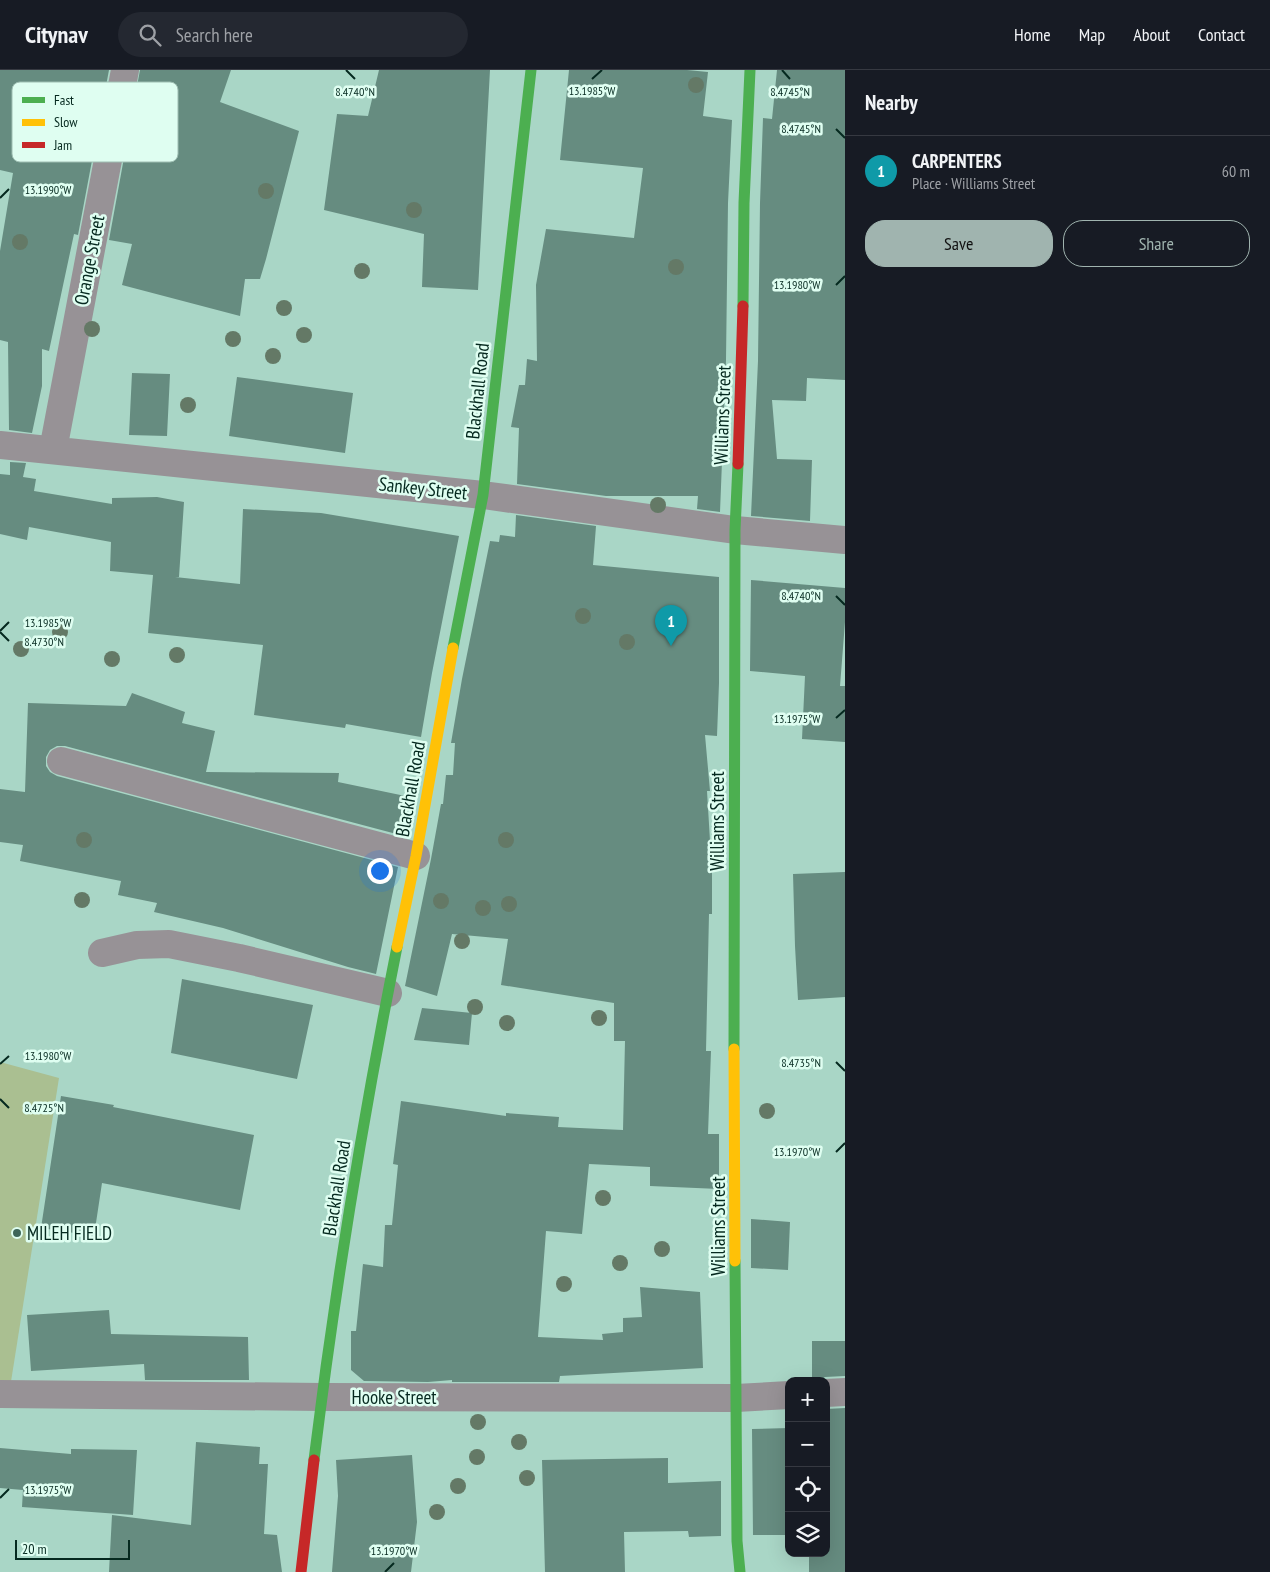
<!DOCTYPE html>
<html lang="en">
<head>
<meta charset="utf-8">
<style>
	body { margin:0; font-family:"PT Sans Narrow",sans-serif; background:#242831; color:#f1f3f6 }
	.controls { position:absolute; right:15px; bottom:15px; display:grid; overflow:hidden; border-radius:10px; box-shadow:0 5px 20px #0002 }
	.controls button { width:45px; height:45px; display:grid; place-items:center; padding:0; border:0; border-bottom:1px solid #363941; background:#171b24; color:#f1f3f6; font:25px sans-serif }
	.scale { position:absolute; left:15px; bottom:12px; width:115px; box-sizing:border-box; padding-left:5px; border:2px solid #05291f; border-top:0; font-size:14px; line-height:18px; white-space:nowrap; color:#05291f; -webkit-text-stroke:4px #dffef1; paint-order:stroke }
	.you { position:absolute; left:379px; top:800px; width:18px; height:18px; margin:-12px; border:4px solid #fff; border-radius:50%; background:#1a73e8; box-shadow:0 0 0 8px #1a73e833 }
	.badge { display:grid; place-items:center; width:32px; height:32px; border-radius:50%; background:#a0b4af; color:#fff; font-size:16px; font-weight:700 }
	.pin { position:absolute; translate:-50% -41px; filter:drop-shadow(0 1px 2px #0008) }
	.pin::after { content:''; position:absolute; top:26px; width:18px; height:15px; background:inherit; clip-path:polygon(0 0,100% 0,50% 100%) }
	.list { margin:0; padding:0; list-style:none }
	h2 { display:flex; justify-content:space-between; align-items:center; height:65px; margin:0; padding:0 20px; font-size:21px }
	h2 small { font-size:16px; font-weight:400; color:#9ea1a6 }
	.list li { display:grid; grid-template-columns:32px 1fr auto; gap:15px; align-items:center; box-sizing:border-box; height:70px; padding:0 20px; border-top:1px solid #363941 }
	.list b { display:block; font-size:19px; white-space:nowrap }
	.list p { margin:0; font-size:16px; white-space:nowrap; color:#9ea1a6 }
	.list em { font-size:16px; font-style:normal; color:#9ea1a6 }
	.actions { display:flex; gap:10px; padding:15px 20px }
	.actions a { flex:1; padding:11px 0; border:1px solid #a0b4af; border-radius:20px; text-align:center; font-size:18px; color:#a0b4af }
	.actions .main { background:#a0b4af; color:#111 }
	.icon { flex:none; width:28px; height:28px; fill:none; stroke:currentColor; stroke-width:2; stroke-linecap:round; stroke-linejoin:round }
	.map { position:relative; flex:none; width:845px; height:1502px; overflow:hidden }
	header { display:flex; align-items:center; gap:30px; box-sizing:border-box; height:70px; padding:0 25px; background:#171b24; border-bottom:1px solid #363941 }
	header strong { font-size:24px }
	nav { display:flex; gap:28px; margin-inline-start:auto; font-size:18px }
	.search { width:350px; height:45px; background:#242831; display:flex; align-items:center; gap:12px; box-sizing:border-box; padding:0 18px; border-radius:28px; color:#9ea1a6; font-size:19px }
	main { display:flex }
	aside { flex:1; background:#171b24 }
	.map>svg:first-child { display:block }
	.grass { fill:#aabf91 }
	.building { fill:#668c80 }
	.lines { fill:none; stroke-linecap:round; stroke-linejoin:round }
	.street { stroke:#979296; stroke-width:28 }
	.fast { stroke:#4caf50; stroke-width:11 }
	.slow { stroke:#ffc107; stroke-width:11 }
	.jam { stroke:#c62828; stroke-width:11 }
	.tree { fill:#647966 }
	.ticks { fill:none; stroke:#05291f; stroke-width:2 }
	.poi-dot { fill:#3e6659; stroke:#dffef1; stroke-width:2 }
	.labels { text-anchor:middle; stroke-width:5; stroke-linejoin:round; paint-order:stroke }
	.street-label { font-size:19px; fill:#05291f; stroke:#dffef1 }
	.poi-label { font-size:19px; fill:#05291f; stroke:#dffef1; text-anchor:start }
	.key { fill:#dffef1; stroke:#9ebeb2; stroke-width:1 }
	.key-label { font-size:14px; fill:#05291f }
	.ticks-label { font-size:12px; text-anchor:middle; fill:#05291f; stroke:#dffef1; stroke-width:5; stroke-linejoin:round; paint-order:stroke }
</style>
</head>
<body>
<header>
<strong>Citynav</strong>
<div class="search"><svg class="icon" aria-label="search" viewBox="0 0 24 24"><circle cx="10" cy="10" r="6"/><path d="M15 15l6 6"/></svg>Search here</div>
<nav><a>Home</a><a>Map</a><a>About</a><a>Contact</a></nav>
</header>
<main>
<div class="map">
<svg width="845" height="1502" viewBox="0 0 845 1502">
	<rect width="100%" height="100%" fill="#a9d6c6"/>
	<path class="grass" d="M0,992L59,1008L10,1318H0Z"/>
	<path class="building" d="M0,0H109L78,165L74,164L49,281L42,279V316L32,363L9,360L8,272L0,270V181L13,103L0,100Z
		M140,0H231L220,32L299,61L266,189L260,209H245L240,246L122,215L132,174L109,170Z
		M379,0H490L478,220L422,217L424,164L324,140L337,44L368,46Z
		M569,0H687L708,2L703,46L732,50L728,133L726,290L720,442L697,439L698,426H606L517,414L519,358L511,357L519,315H525L527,289L537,291L536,215L546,159L634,168L643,98L560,90Z
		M777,0H845V310L807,308L806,331L772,330L777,389L812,390L810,451L751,446L758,291L760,133L763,48L772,49Z
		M132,303L170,304L167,366L129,365Z
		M237,307L353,323L345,383L229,366Z
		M10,392L26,393L23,407L36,409L34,421L112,434V428L157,427L184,432L179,507H175L240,514L243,439L321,443L459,466L432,603L421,667L346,654L345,658L254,645L263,575L148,563L153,505L110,501L111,472L29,457L27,470L0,464V404L10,405Z
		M516,445L596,456L593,495L719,507V613L717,666L705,665L710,721H707L712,804V844H709L706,981H711L708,1064H719V1119L650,1116V1097L589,1094L582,1164L546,1161L538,1267L603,1270L602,1264L623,1262V1248L642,1247L640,1217L700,1222L703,1298L560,1306L559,1312H452V1310L428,1312L364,1311L351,1300V1261H356L363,1194L383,1197L385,1155H392L398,1095L393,1094L401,1031L506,1046V1043L559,1047L558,1057L623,1060L625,971H614V933L501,915L508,869L452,864L437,926L405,916L431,789L441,734H443L446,705H453L455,673H451L462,609L490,471L499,472L500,465L515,467Z
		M751,510L845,518V552L840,616H845V672L802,669L805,606L750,601Z
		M132,623L185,642L182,653L215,661L206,702L339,703L338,712L410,727L404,766L65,676H57L50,680L46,687V696L50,702L57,706L398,797L376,904L348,897L223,858L154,842L157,833L118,825L121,811L20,791L23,775L0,772V719L25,722L28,633L126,636Z
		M845,802V927L798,930L795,876L793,804Z
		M182,909L313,935L297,1009L171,983Z
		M422,938L472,943L469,975L414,970Z
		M61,1026L114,1035L113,1037L254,1065L240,1140L102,1113L94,1166L41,1158Z
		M751,1149L790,1152L788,1200L751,1198Z
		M109,1240L111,1264L248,1267L249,1310H145L144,1294L31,1301L27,1245Z
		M812,1271H845V1306L825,1307L817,1311H812Z
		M845,1338V1502H809V1483H826V1339Z
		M789,1358V1465H753L752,1359Z
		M196,1372L260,1377L259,1394H268L264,1464L277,1465L282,1502H109L112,1445L191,1455Z
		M0,1378L71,1384V1379L137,1380L133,1445L22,1437L23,1420L0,1418Z
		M412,1385L417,1452L411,1502H332L338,1426L336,1390Z
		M668,1388V1413L721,1411V1466L689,1467L688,1461L624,1462L625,1502H545L542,1390Z"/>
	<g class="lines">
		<path class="street" d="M0,375L483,425L735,460L845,470
			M53,380L125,0
			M61,691L416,786
			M102,883L137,875L169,874L239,888L388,923
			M826,1323L845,1322
			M0,1324L322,1327L736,1328L789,1325"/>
		<path class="fast" d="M743,236L744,133L750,0
			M453,578L483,425L531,0
			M734,979L735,460L738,394
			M735,1191L737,1471L740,1502
			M314,1390C335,1218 363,1047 397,877"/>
		<path class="slow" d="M397,877L416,786L453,578
			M734,979L735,1191"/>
		<path class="jam" d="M738,394L743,236
			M301,1502L314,1390"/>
	</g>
	<g class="tree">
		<circle cx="696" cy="15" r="8"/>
		<circle cx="266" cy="121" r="8"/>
		<circle cx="414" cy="140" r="8"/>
		<circle cx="20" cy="172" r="8"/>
		<circle cx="676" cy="197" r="8"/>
		<circle cx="362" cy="201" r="8"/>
		<circle cx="284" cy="238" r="8"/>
		<circle cx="92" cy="259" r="8"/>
		<circle cx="304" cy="265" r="8"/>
		<circle cx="233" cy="269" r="8"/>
		<circle cx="273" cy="286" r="8"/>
		<circle cx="188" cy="335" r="8"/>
		<circle cx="658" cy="435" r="8"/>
		<circle cx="583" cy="546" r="8"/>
		<circle cx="60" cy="562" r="8"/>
		<circle cx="627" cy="572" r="8"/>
		<circle cx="21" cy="579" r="8"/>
		<circle cx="177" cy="585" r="8"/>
		<circle cx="112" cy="589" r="8"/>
		<circle cx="84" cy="770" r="8"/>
		<circle cx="506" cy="770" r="8"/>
		<circle cx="82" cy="830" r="8"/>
		<circle cx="441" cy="831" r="8"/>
		<circle cx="509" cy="834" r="8"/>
		<circle cx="483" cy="838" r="8"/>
		<circle cx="462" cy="871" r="8"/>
		<circle cx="475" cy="937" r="8"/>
		<circle cx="599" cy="948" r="8"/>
		<circle cx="507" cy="953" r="8"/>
		<circle cx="767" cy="1041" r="8"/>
		<circle cx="603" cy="1128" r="8"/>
		<circle cx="662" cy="1179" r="8"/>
		<circle cx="620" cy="1193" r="8"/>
		<circle cx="564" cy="1214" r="8"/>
		<circle cx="478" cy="1352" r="8"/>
		<circle cx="519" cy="1372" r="8"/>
		<circle cx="477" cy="1387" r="8"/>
		<circle cx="527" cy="1408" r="8"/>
		<circle cx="458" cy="1416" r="8"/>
		<circle cx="437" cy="1442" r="8"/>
	</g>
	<path class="ticks" d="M346,0L355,9M782,0L790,9M592,9L602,0M836,59L845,68M0,128L9,119M836,215L845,206M836,526L845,535M0,561L9,552M0,562L9,571M836,648L845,640M836,992L845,1001M0,994L9,986M0,1029L9,1038M836,1082L845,1073M0,1428L9,1419M385,1502L394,1493"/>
	<circle class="poi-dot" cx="17" cy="1163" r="5"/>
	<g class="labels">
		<g class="street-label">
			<text transform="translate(89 190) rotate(-79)" y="7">Orange Street</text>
			<text transform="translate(477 321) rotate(-84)" y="7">Blackhall Road</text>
			<text transform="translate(722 345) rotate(-88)" y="7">Williams Street</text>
			<text transform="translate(423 418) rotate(6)" y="7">Sankey Street</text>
			<text transform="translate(410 719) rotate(-80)" y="7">Blackhall Road</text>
			<text transform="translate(717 751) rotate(-90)" y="7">Williams Street</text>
			<text transform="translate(336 1118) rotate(-81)" y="7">Blackhall Road</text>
			<text transform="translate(718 1156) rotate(-90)" y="7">Williams Street</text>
			<text x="394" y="1334">Hooke Street</text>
		</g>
		<g class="poi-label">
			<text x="27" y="1170">MILEH FIELD</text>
		</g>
	</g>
	<rect x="12" y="12" width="166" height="80" rx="8" class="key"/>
	<rect x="22" y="27" width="23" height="6" fill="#4caf50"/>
	<rect x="22" y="49" width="23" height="7" fill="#ffc107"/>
	<rect x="22" y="72" width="23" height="6" fill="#c62828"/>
	<g class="key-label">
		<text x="54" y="35">Fast</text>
		<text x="54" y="57">Slow</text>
		<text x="54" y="80">Jam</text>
	</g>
	<g class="ticks-label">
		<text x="592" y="25">13.1985°W</text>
		<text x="355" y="26">8.4740°N</text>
		<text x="790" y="26">8.4745°N</text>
		<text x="801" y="63">8.4745°N</text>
		<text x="48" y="124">13.1990°W</text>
		<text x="797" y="219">13.1980°W</text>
		<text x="801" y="530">8.4740°N</text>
		<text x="48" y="557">13.1985°W</text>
		<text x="44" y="576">8.4730°N</text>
		<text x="797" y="653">13.1975°W</text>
		<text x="48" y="990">13.1980°W</text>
		<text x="801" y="997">8.4735°N</text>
		<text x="44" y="1042">8.4725°N</text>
		<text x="797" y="1086">13.1970°W</text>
		<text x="48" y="1424">13.1975°W</text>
		<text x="394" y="1485">13.1970°W</text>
	</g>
</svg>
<div class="controls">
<button>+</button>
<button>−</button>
<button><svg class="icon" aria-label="locate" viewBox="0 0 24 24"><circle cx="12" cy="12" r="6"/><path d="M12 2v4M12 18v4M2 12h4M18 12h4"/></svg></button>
<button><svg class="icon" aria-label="layers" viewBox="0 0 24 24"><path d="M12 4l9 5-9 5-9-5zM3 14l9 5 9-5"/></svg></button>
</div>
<div class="scale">20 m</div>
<div class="you"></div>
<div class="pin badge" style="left:671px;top:576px;background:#0f9aa8">1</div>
</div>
<aside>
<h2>Nearby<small></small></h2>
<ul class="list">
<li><span class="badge" style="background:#0f9aa8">1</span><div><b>CARPENTERS</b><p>Place · Williams Street</p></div><em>60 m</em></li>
</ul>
<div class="actions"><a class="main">Save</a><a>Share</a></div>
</aside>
</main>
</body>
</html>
